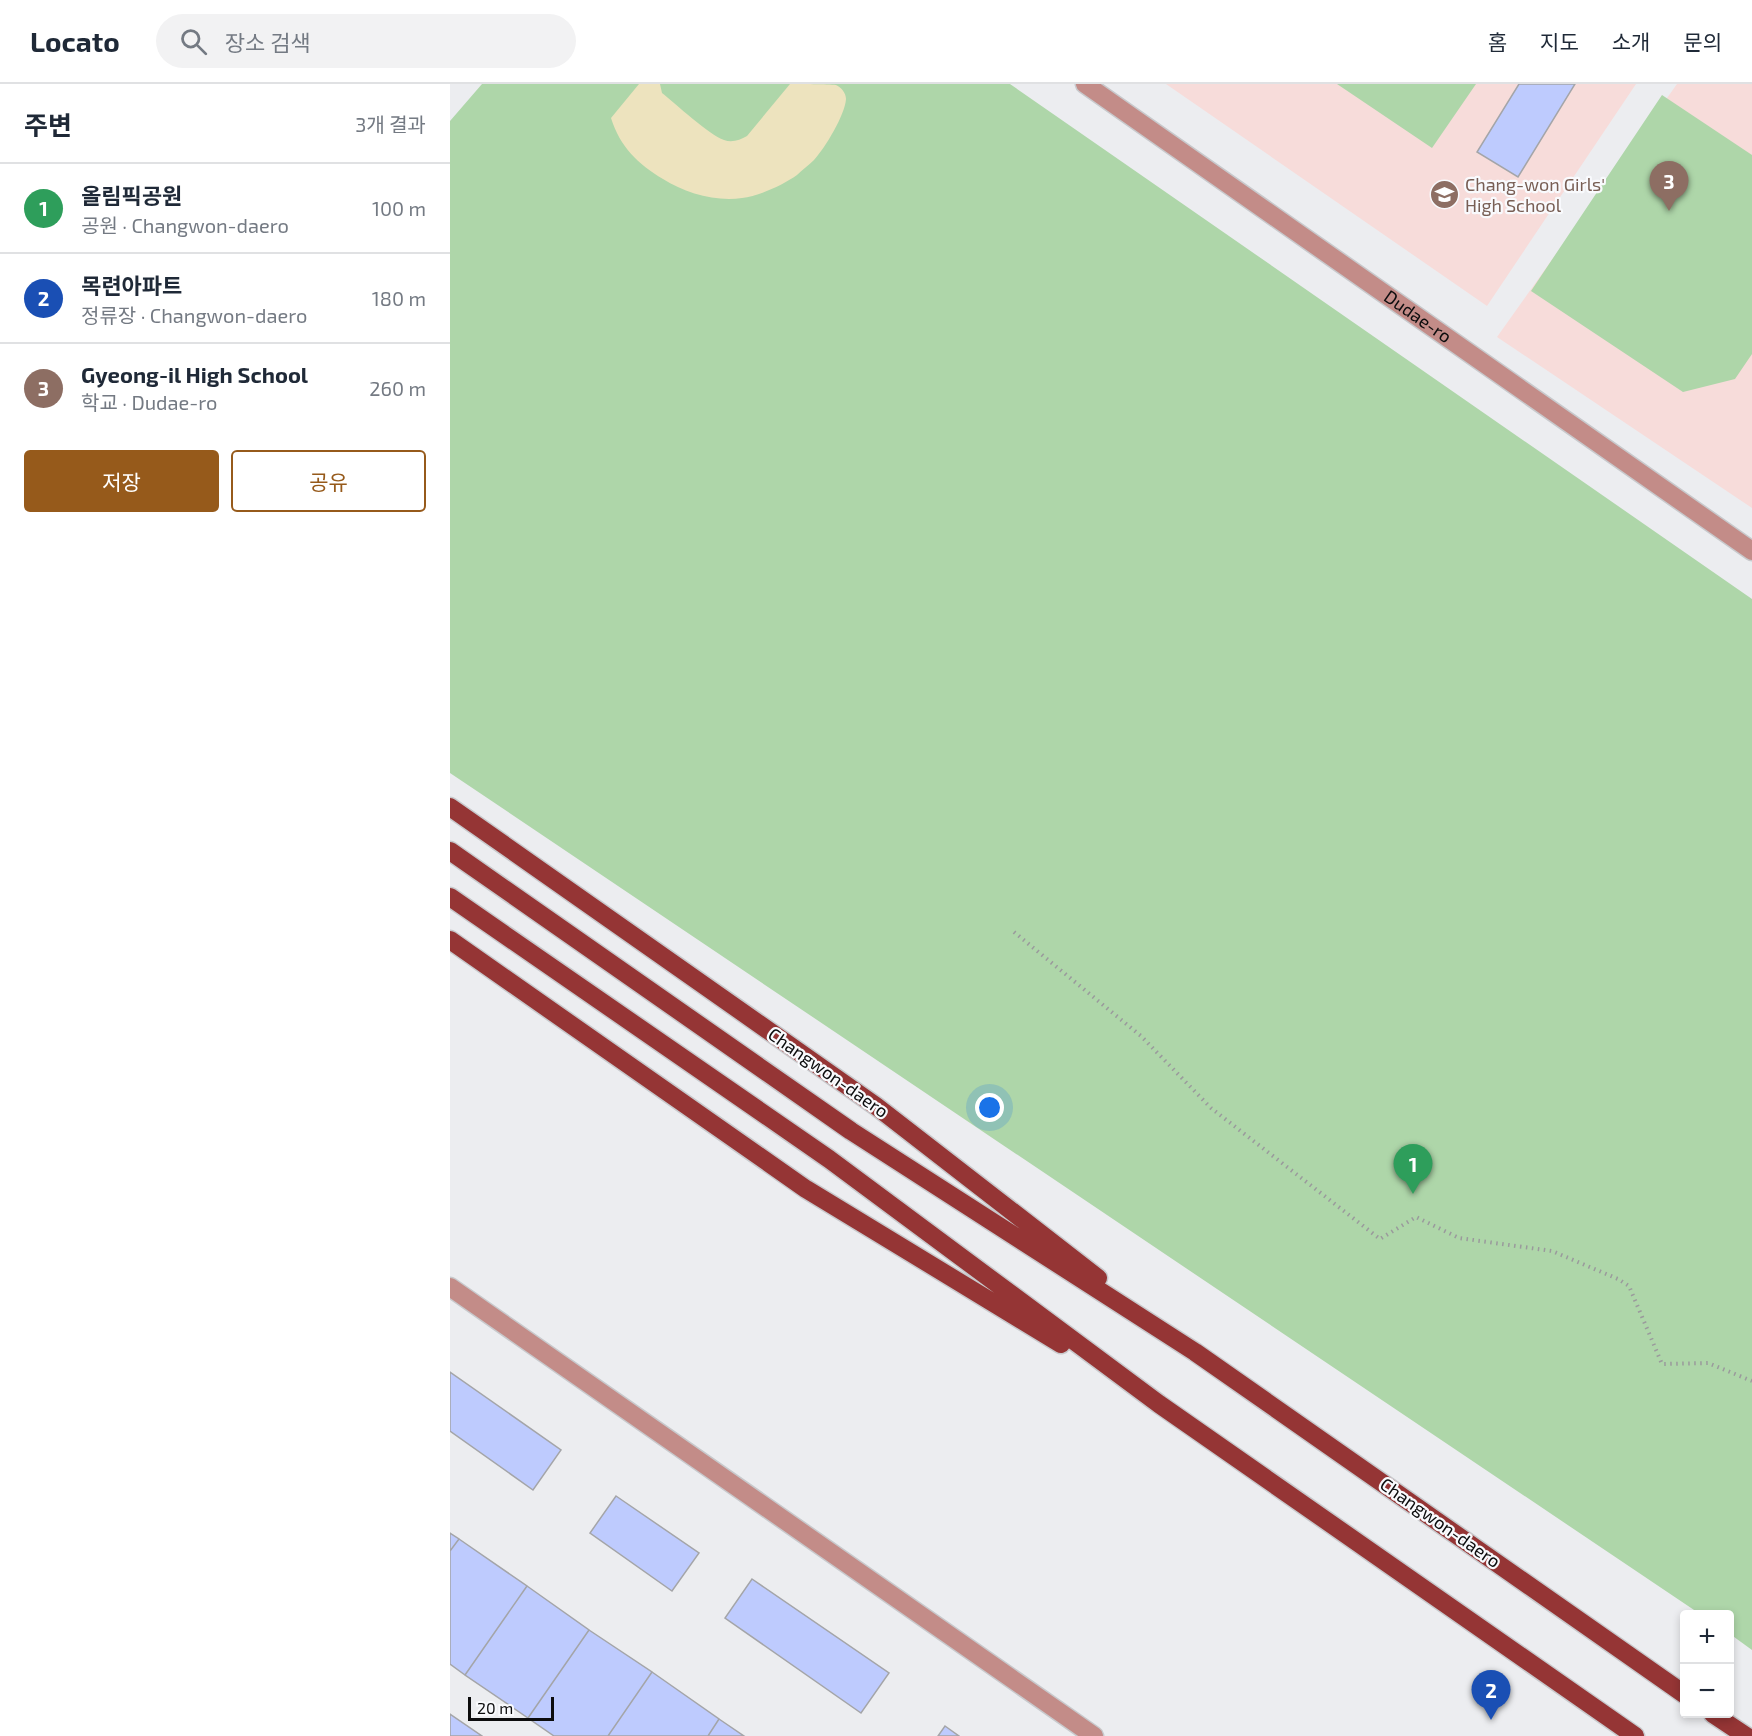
<!DOCTYPE html>
<html lang="ko">
<head>
<meta charset="utf-8">
<style>
	body { margin:0; font-family:"Exo 2","Noto Sans KR",sans-serif; background:#f2f2f3; color:#1f2937 }
	.controls { position:absolute; right:18px; bottom:18px; display:grid; overflow:hidden; border-radius:6px; box-shadow:0 3px 9px #0003 }
	.controls button { width:54px; height:54px; display:grid; place-items:center; padding:0; border:0; border-bottom:2px solid #e0e1e3; background:#fff; color:#1f2937; font:30px sans-serif }
	.scale { position:absolute; left:18px; bottom:15px; width:86px; box-sizing:border-box; padding-left:6px; border:3px solid #0c0c0d; border-top:0; font-size:16px; line-height:21px; white-space:nowrap; color:#0c0c0d; -webkit-text-stroke:4px #f9fafd; paint-order:stroke }
	.you { position:absolute; left:540px; top:1024px; width:21px; height:21px; margin:-15px; border:4px solid #fff; border-radius:50%; background:#1a73e8; box-shadow:0 0 0 9px #1a73e833 }
	.badge { display:grid; place-items:center; width:39px; height:39px; border-radius:50%; background:#965a1b; color:#fff; font-size:20px; font-weight:700 }
	.pin { position:absolute; translate:-50% -50px; filter:drop-shadow(0 2px 3px #0008) }
	.pin::after { content:''; position:absolute; top:32px; width:21px; height:18px; background:inherit; clip-path:polygon(0 0,100% 0,50% 100%) }
	.list { margin:0; padding:0; list-style:none }
	h2 { display:flex; justify-content:space-between; align-items:center; height:78px; margin:0; padding:0 24px; font-size:26px }
	h2 small { font-size:20px; font-weight:400; color:#747a83 }
	.list li { display:grid; grid-template-columns:39px 1fr auto; gap:18px; align-items:center; box-sizing:border-box; height:90px; padding:0 24px; border-top:2px solid #e0e1e3 }
	.list b { display:block; font-size:22px; white-space:nowrap }
	.list p { margin:0; font-size:20px; white-space:nowrap; color:#747a83 }
	.list em { font-size:20px; font-style:normal; color:#747a83 }
	.actions { display:flex; gap:12px; padding:18px 24px }
	.actions a { flex:1; padding:14px 0; border:2px solid #965a1b; border-radius:6px; text-align:center; font-size:21px; color:#965a1b }
	.actions .main { background:#965a1b; color:#fff }
	.icon { flex:none; width:33px; height:33px; fill:none; stroke:currentColor; stroke-width:2; stroke-linecap:round; stroke-linejoin:round }
	.map { position:relative; flex:none; width:1302px; height:1652px; overflow:hidden }
	header { display:flex; align-items:center; gap:36px; box-sizing:border-box; height:84px; padding:0 30px; background:#fff; border-bottom:2px solid #e0e1e3 }
	header strong { font-size:28px }
	nav { display:flex; gap:33px; margin-inline-start:auto; font-size:21px }
	.search { width:420px; height:54px; background:#f2f2f3; display:flex; align-items:center; gap:15px; box-sizing:border-box; padding:0 21px; border-radius:33px; color:#747a83; font-size:22px }
	main { display:flex }
	aside { flex:1; background:#fff }
	.map>svg:first-child { display:block }
	.education { fill:#f7dcda }
	.green { fill:#aed6a9 }
	.sand { fill:#ede3be }
	.building { fill:#becbfe; stroke:#a4a5a8; stroke-width:1.5 }
	.lines { fill:none; stroke-linecap:round; stroke-linejoin:round }
	.minor-casing { stroke:#c8c9cc; stroke-width:21 }
	.major-casing { stroke:#c8c9cc; stroke-width:21 }
	.path { stroke:#9a9a9c; stroke-width:4; stroke-dasharray:1.5 4.5; stroke-linecap:butt }
	.minor { stroke:#c38c88; stroke-width:18 }
	.major { stroke:#953535; stroke-width:18 }
	.labels { text-anchor:middle; stroke-width:4.5; stroke-linejoin:round; paint-order:stroke }
	.education-label { font-size:18px; fill:#785e54; stroke:#f9fafd; text-anchor:start }
	.street-label { font-size:18px; fill:#0c0c0d; stroke:#f9fafd }
</style>
</head>
<body>
<header>
<strong>Locato</strong>
<div class="search"><svg class="icon" aria-label="search" viewBox="0 0 24 24"><circle cx="10" cy="10" r="6"/><path d="M15 15l6 6"/></svg>장소 검색</div>
<nav><a>홈</a><a>지도</a><a>소개</a><a>문의</a></nav>
</header>
<main>
<aside>
<h2>주변<small>3개 결과</small></h2>
<ul class="list">
<li><span class="badge" style="background:#2e9e5b">1</span><div><b>올림픽공원</b><p>공원 · Changwon-daero</p></div><em>100 m</em></li>
<li><span class="badge" style="background:#1a4fb4">2</span><div><b>목련아파트</b><p>정류장 · Changwon-daero</p></div><em>180 m</em></li>
<li><span class="badge" style="background:#8d6e63">3</span><div><b>Gyeong-il High School</b><p>학교 · Dudae-ro</p></div><em>260 m</em></li>
</ul>
<div class="actions"><a class="main">저장</a><a>공유</a></div>
</aside>
<div class="map">
<svg width="1302" height="1652" viewBox="0 0 1302 1652">
	<rect width="100%" height="100%" fill="#ecedf0"/>
	<path class="education" d="M716,0H1186L1037,222Z
		M1227,0H1302V424L1047,253Z"/>
	<path class="green" d="M32,0H560L1302,515V1566L1280,1550V1530H1250L0,689V37Z
		M887,0H1026L982,64Z
		M1212,11L1302,71V270L1285,295L1233,308L1081,207Z"/>
	<path class="sand" d="M189,0H210L212,9C226,20 259,51 274,56C282,59 290,56 297,52L340,0C350,0 378,0 386,1C391,3 396,9 396,15C395,31 375,64 364,76C359,81 352,86 347,91C333,101 309,112 292,114C266,118 235,109 213,95C188,80 170,63 161,34Z"/>
	<path class="building" d="M1069,0H1125L1068,93L1027,68Z
		M0,1288L111,1366L83,1406L0,1347Z
		M166,1412L249,1469L222,1507L140,1449Z
		M0,1449L9,1455L0,1467Z
		M9,1455L77,1502L15,1591L0,1580V1467Z
		M302,1495L439,1589L411,1629L275,1534Z
		M77,1502L139,1546L78,1634L15,1591Z
		M139,1546L202,1588L158,1652H104L78,1634Z
		M202,1588L269,1635L258,1652H158Z
		M0,1630L32,1652H0Z
		M269,1635L294,1652H258Z
		M495,1642L509,1652H488Z"/>
	<g class="lines">
		<defs>
			<g id="minor">
				<path id="s1" d="M635,0L1302,467"/>
				<path d="M0,1203L644,1652"/>
			</g>
			<path id="major" d="M0,723L426,1022L648,1194
				M0,767L401,1047L745,1268L1234,1610
				M0,813L379,1075L709,1320L1185,1652
				M0,856L356,1105L611,1260
				M1263,1630L1296,1652"/>
		</defs>
		<use href="#minor" class="minor-casing"/>
		<use href="#major" class="major-casing"/>
		<path class="path" d="M564,848L691,952L761,1024L930,1155L966,1133L1009,1154L1102,1167L1168,1195L1179,1202L1212,1280L1258,1279L1302,1297"/>
		<use href="#minor" class="minor"/>
		<use href="#major" class="major"/>
	</g>
	<defs>
		<symbol id="school-disc" viewBox="-11 -11 22 22"><circle r="9.5" fill="#8d6e63" stroke="#f9fafd"/><path d="M0-5L7-2L0 1L-7-2ZM-4 1L0 2.5L4 1V4Q0 6-4 4Z" fill="#fff"/></symbol>
	</defs>
	<g fill-rule="evenodd">
		<use href="#school-disc" x="978" y="94" width="33" height="33"/>
	</g>
	<g class="labels">
		<g class="education-label">
			<text x="1015" y="107">Chang-won Girls'<tspan x="1015" dy="21">High School</tspan></text>
		</g>
		<g class="street-label">
			<text dy="6" stroke="none"><textPath href="#s1" startOffset="406">Dudae-ro</textPath></text>
			<text transform="translate(378 989) rotate(35)" y="6">Changwon-daero</text>
			<text transform="translate(990 1439) rotate(35)" y="6">Changwon-daero</text>
		</g>
	</g>
</svg>
<div class="controls">
<button>+</button>
<button>−</button>
</div>
<div class="scale">20 m</div>
<div class="you"></div>
<div class="pin badge" style="left:963px;top:1110px;background:#2e9e5b">1</div>
<div class="pin badge" style="left:1041px;top:1636px;background:#1a4fb4">2</div>
<div class="pin badge" style="left:1219px;top:127px;background:#8d6e63">3</div>
</div>
</main>
</body>
</html>
